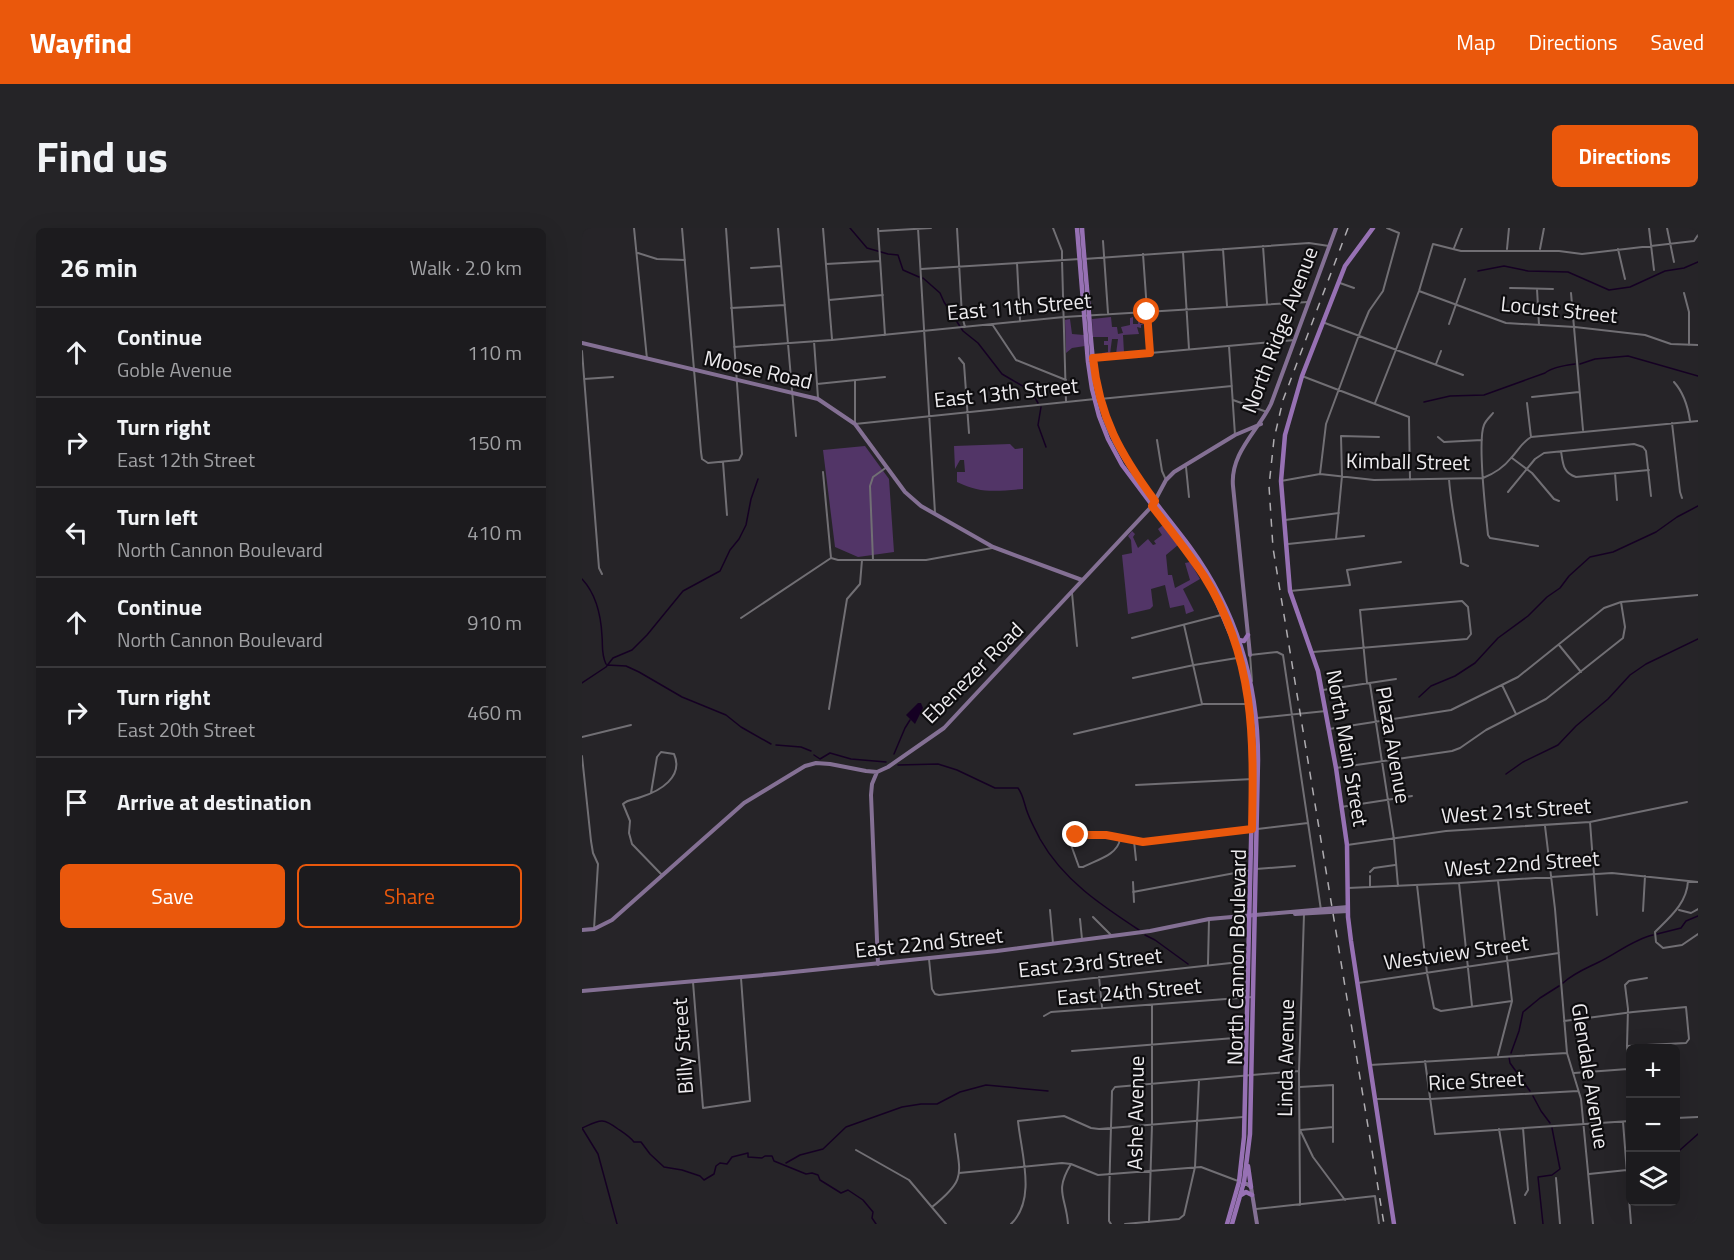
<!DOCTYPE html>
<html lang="en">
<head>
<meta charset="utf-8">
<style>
	body { margin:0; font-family:"Titillium Web",sans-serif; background:#252427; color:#f1f3f6 }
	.controls { position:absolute; right:18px; bottom:18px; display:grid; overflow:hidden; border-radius:9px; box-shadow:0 6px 24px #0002 }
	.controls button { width:54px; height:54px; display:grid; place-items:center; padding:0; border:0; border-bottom:2px solid #3a393c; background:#1c1b1e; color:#f1f3f6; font:30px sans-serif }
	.stop { position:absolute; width:18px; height:18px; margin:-14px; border:4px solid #ea580c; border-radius:50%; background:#fff }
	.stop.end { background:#ea580c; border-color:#fff; box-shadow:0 2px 6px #0008 }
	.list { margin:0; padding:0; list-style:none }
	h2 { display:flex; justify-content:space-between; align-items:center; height:78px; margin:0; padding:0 24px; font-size:26px }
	h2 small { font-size:20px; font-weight:400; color:#a0a1a4 }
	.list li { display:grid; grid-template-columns:39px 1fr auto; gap:18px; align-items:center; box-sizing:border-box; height:90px; padding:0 24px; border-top:2px solid #3a393c }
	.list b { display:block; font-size:22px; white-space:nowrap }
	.list p { margin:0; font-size:20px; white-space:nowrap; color:#a0a1a4 }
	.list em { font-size:20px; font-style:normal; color:#a0a1a4 }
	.actions { display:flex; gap:12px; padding:18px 24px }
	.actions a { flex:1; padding:14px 0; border:2px solid #ea580c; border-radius:9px; text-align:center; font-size:21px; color:#ea580c }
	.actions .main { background:#ea580c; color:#fff }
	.icon { flex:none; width:33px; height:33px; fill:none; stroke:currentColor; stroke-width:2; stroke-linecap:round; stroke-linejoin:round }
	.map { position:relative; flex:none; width:1116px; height:996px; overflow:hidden; border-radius:9px }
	header { display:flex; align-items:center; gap:36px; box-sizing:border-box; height:84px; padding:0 30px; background:#ea580c; color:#fff }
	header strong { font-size:28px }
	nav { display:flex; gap:33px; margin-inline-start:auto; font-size:21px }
	.intro { display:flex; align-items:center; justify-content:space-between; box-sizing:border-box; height:144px; padding:0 36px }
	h1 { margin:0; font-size:42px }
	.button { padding:15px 27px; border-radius:9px; background:#ea580c; color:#fff; font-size:21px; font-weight:700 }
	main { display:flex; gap:36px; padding:0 36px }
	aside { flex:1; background:#1c1b1e; border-radius:9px; box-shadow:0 6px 24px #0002 }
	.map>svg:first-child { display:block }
	.green { fill:#523567 }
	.water { fill:#150023 }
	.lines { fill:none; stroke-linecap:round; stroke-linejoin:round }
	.stream { stroke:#150023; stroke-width:1.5 }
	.street { stroke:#716f74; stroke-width:2 }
	.secondary { stroke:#847094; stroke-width:4 }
	.primary { stroke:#9771b4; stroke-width:4.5 }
	.rail { stroke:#afadb1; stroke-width:1.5; stroke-dasharray:8 8; stroke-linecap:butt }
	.route { stroke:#ea580c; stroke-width:8 }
	.labels { text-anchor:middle; stroke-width:4.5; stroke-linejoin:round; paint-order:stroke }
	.street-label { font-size:21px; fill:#edebee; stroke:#0e0d0f }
</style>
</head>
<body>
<header>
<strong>Wayfind</strong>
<nav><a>Map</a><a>Directions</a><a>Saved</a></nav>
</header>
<div class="intro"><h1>Find us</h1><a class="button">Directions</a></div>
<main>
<aside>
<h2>26 min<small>Walk · 2.0 km</small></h2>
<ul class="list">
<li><svg class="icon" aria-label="ahead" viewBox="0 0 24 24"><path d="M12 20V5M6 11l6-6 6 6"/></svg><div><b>Continue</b><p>Goble Avenue</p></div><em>110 m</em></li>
<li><svg class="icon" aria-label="right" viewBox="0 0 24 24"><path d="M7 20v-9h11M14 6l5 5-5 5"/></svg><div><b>Turn right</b><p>East 12th Street</p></div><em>150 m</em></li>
<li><svg class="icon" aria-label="left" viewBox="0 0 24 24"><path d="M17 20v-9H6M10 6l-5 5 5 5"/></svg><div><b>Turn left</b><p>North Cannon Boulevard</p></div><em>410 m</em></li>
<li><svg class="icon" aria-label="ahead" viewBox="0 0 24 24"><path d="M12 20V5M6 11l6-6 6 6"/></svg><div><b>Continue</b><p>North Cannon Boulevard</p></div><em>910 m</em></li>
<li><svg class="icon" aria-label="right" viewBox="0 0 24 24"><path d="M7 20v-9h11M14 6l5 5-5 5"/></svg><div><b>Turn right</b><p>East 20th Street</p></div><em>460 m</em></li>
<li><svg class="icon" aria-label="arrive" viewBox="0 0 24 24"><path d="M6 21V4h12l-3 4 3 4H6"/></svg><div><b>Arrive at destination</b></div></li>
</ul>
<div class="actions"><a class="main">Save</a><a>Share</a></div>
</aside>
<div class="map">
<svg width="1116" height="996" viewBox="0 0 1116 996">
	<rect width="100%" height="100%" fill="#262428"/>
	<path class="green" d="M557,88L558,96H562L559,97V100L555,99L557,106L541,107L542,125L534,126L536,111H530L528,126L520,127V125L526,124V117H522V113H526V109H511L510,91L529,89L530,99H535L536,106L541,105L539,99L548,97V90L551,89V96H556Z
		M488,91L490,106L502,107L503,118L490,120L484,125L483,92Z
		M428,216L433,221L441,220V261C415,263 399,266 375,254V244H383L382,232H378L373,241L372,218Z
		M283,218L307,251L312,324L276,329L253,319L241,222Z
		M581,297L596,317L584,327L586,347H590L593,360L608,352L603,335L608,334L618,351L601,361L612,383L604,386L602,377L588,380L583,357L569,361L571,378L568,381L546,386L540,327L550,325L549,312L546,308L550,303L553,306L551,309L556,320L566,311L571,317L574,316L572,313L580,307L576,301Z"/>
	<path class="water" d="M336,475H339L341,480L333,496L324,487Z"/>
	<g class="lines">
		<path class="stream" d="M268,0L285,20L306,26L316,27L321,42L337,49
			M896,43L922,38L946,43L986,44L1027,62L1048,59L1083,43L1102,40L1116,34
			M341,50L358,65L362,74L381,103L396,115L420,146L449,163L456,175
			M998,136L1013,131L1046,128L1116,148
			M842,174L868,168L902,167L963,145C969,140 985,137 993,136
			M459,179L456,197L464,219
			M0,351C15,367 19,388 20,408C21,418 19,426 24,436
			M25,437L44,438L57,444L100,469L144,487L159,499L189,516
			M0,455L24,439L31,430L50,422L65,407L101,363L138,343L148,322L157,311L164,297L169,271L176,251
			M837,469L849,458L873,448L893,435L916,410L946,388L965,369L978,360L987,348L1008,329L1031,324L1074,304L1095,289L1116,278
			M194,517L219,519L229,523
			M312,526L323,500L328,492
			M232,527L238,531L248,525L269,531L304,534
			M316,537L356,536L375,542L413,560H436C442,568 442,577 446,586C449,594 454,603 458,611C481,652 519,677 557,702
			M924,546L941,534L976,517L994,498L1026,471L1048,447L1064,436L1116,411
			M1075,706L1099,700L1104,693L1116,688
			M563,707L573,712L606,736
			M981,755C992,745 1003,741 1017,734C1034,726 1052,711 1071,707
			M929,825L937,803L941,784L958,770L977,758
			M927,829L928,835L948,863
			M951,868L959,883L968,895
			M0,900C18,892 20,889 36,901C42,905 47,908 52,914H59L68,926L82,939L100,942L118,948L122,952L132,946L134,938L138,935L145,936L150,929L166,925V929L180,930L183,928H190L192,933L224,946L230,945L236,947L238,952L259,965L266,962L281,972L291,984L290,990L294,996
			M0,900L16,926L35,996
			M1098,922L1116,906
			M204,935L218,927L241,921L264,899L320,879L339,876H355L378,864L404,857L466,863
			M961,996L956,949L970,947L978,941L970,900"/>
		<path class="street" d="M52,0L65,131
			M100,0L119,224L120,231L126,235L157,232L160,226L144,0
			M196,0L214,208
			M241,0L250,111
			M296,0L303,107
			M336,0L353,285
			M375,0L380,88L383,99
			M471,0L480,23V32L484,174
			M1067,0L1072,42
			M1085,0L1092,34
			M298,3L349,0
			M521,13L526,85
			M681,18L685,75
			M872,20L880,0
			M641,21L645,78
			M925,21L927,0
			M958,21L962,0
			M1036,21L1043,51
			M601,24L607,121
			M56,25L75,31L103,32
			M561,26L568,125
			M502,31L727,15L747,18
			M435,35L438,92
			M244,36L298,33
			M169,40L199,38
			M339,41L498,31
			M758,55L772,60
			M928,60L971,61
			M955,61L957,97
			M837,63L924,95L993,99L1063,107L1089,116L1116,117
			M989,65L1001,202
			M1102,65L1107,84V117
			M247,72L301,67
			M149,80L203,77
			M743,95L881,147
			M410,96L434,132L484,152
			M867,96L883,51
			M232,113L236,170
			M647,118L653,207
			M152,119L250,112L482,89L726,74
			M0,123L17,340L20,346
			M377,130L382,136L387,205
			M513,130L713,112
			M854,136L859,123
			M720,148L827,189L828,252
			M2,151L31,149
			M273,153V196L513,171
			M1092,154C1102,165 1106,179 1108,193
			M235,156L303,149
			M950,169L997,164
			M518,171L650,158
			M651,172L685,184
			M793,175L837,63L851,16L879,23H977L1000,26L1112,13L1116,7
			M945,175L949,209
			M911,185C908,189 904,192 902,197C895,213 904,287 906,307L908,310L956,318
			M1090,195L1098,264L1100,270
			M856,209L862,214L900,212
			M575,212L580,243L584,252
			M979,223C981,236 981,245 994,249L1067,242
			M930,230L950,245L972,271L977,273
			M141,234L145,287
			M604,239L607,269
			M241,244L249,330
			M1033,245L1035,272
			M738,246L744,196L777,107L787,83L801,63L817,5L805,0
			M867,251C869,279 875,305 879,332V335L886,338
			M699,253L738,246L792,252L901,250C911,246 922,239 929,230C937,222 939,215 949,209L1116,193
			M926,264L953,231L962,225L1052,216L1061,219L1064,223L1069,268
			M703,292L757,285
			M754,311L760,248L759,208L797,209
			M706,316L782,308
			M249,330L256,332H344L410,320
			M291,332L288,258L291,249L305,239
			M708,363L768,357L765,342L819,334
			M490,365L495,418
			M1039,374L1116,367
			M159,390L249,330
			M602,397L620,476
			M550,410L639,387
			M977,417L999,444
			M731,424L885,411L889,406L886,379L880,373L778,382L785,455L788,456L812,611L816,658
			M551,450L612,437L655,430
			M670,453L668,427L695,424L701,427L739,682
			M920,457L934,486
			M741,462L814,451
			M247,481L265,371L278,356L280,332
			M675,490L744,483
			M747,501L869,482L936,449L1022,380L1039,374L1043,399L1041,410L964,471L904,502L878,520L870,523L754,540
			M492,506L621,476H665
			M0,509L49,497
			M0,528L9,613L11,625L16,636L12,701
			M554,557L671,551
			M69,565L75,529L79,524L92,526C102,549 78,563 59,569C52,572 46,571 41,576L48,593L47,605L50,616L80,647
			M759,579L830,568
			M1008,594L1015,687
			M963,598L973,681L985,825L999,871L1011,996
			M493,607L535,609L538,611C536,627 514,632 501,639H497L488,614L489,608Z
			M538,611L561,614L576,613L726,595
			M552,613L554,632
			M765,617L864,603L1008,594L1105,574
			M674,641L713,638
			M788,644L792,640L813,637
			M788,648V659
			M1106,653C1105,675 1088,689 1073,704L1074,714L1081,720L1100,717L1116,706
			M551,654L552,674
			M877,655L890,778
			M835,657L845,745L852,780L859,783L930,773
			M766,660L877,655L1030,645L1116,654
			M551,664L669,642
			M468,682L471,715
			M1097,682L1109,685L1116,681
			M1061,683L1063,648
			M511,689L529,707
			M498,691L500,711
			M347,731L350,761L353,766L357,767L667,733
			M626,736L627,691
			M517,749L520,779
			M111,754L121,880L168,873L159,750
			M776,755L977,725
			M462,788L469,784L671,769
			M982,793L1051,784L1104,779L1107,811L1104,815L1045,818
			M490,823L665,809
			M916,827L930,773L916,653
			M843,833L853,906L1048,893
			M788,837L985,825
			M992,845L1046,841
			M718,859L751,857V914
			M792,871H848L996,863
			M1048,871L1045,818L1046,781L1043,757L1047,753L1065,750
			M1094,890L1116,889
			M1041,894L1049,996
			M751,899L718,902L731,929L763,972
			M941,900L946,962L943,967
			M917,901L933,996
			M274,922L327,952L364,996
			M377,945L480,935L489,936L516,947L619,939L656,953
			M1007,946L1045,942
			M974,950L978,996
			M718,977L717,843L722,686
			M350,979C385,951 378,947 373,906
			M674,981L793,968L797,996
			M567,994L570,897V777
			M429,996C455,971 439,925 436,893L482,888L509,900L517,901L661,889
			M486,996C484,968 472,964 489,936
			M529,996L527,993C527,950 529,906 530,863L533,859L717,843
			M543,996L597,991L602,987L613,939L617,852"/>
		<path class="secondary" d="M0,115L236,171L273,196L323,264L339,278L411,319L500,352
			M668,427L651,258C648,225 676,203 689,176L754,0
			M295,544L290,556L289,567L296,736
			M713,686L766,683
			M0,702L12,701L30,692L162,575L223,538L234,535L248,536L284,543L295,544L306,539L362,500L570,278L584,252L592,244L653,207L679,196
			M0,763L192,746L415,723L568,703L627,691L766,679
			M661,956H665L669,959L675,996"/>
		<path class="primary" d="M495,0L506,134L510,161L517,188L526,211L540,237L609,329L631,365L654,419L666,467L671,532L662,909L657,954L645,996
			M500,0C502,29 505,58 507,86C510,126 512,166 528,203C547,246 580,281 608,319C654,382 676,455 676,532L668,906L662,954L650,996
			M791,0L763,38L720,148L703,207L699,253L708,363L736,443L754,540L765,617L766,689L769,713L812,996
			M657,412L662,413L666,407
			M666,938L669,959
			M659,967L664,964L670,967"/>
		<path class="rail" d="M766,0L701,172L692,211L687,258L691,320L802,996"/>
	</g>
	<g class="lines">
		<path class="route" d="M494,607H524L561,614L670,601C672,510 673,429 622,348C606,324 588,301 570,278L573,273C539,227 517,189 511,130L568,125L565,84"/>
	</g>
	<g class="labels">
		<g class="street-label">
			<text transform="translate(437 79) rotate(-5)" y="7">East 11th Street</text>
			<text transform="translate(977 82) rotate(6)" y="7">Locust Street</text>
			<text transform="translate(698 102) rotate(-69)" y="7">North Ridge Avenue</text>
			<text transform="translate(176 142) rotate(13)" y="7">Moose Road</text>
			<text transform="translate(424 165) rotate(-6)" y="7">East 13th Street</text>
			<text transform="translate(826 234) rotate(1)" y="7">Kimball Street</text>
			<text transform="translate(391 445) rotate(-45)" y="7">Ebenezer Road</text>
			<text transform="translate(811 517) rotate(80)" y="7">Plaza Avenue</text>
			<text transform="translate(765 520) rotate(80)" y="7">North Main Street</text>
			<text transform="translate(934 583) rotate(-4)" y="7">West 21st Street</text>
			<text transform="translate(940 636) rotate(-4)" y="7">West 22nd Street</text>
			<text transform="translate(347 715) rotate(-6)" y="7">East 22nd Street</text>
			<text transform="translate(874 725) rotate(-8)" y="7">Westview Street</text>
			<text transform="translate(655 729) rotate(-89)" y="7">North Cannon Boulevard</text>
			<text transform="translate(508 735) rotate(-6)" y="7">East 23rd Street</text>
			<text transform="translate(547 764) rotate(-5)" y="7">East 24th Street</text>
			<text transform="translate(101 818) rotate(-94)" y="7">Billy Street</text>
			<text transform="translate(704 830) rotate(-89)" y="7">Linda Avenue</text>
			<text transform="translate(1008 848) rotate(81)" y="7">Glendale Avenue</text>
			<text transform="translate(894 853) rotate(-3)" y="7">Rice Street</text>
			<text transform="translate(554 885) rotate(-89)" y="7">Ashe Avenue</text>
		</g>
	</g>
</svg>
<div class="controls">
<button>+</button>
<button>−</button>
<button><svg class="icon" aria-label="layers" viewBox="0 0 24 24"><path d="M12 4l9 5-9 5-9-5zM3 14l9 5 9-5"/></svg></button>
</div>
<div class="stop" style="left:565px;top:84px"></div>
<div class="stop end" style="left:494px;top:607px"></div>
</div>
</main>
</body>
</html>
